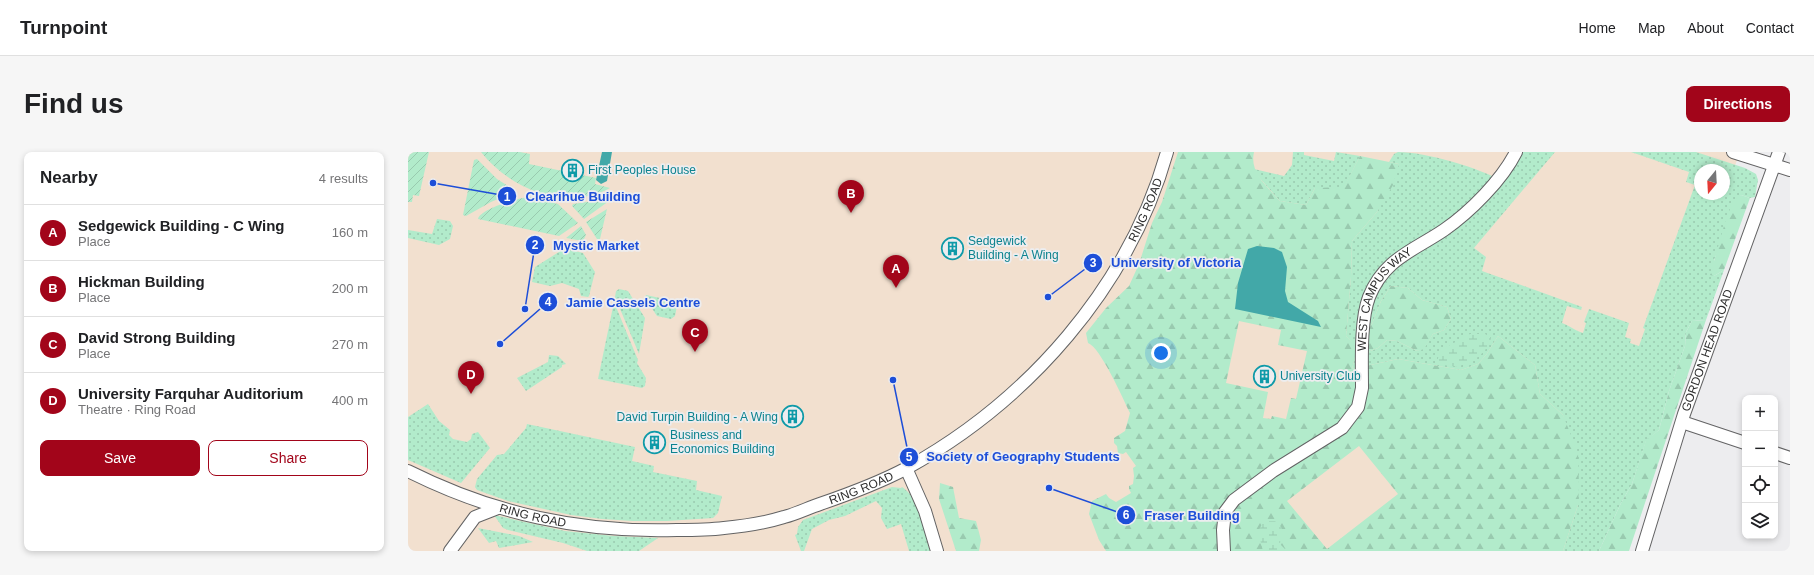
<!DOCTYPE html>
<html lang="en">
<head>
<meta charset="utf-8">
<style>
	body { margin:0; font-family:Helvetica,sans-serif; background:#f6f6f6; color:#202124 }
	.controls { position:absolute; right:12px; bottom:12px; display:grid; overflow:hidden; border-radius:8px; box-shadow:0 2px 6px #0003 }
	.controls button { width:36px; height:36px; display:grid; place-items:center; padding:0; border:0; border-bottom:1px solid #e0e0e0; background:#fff; color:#202124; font:20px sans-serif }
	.compass { position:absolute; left:1286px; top:12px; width:36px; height:36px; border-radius:50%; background:#fff; box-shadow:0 2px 6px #0003; rotate:198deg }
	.you { position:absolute; left:753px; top:201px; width:14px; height:14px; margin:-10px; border:3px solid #fff; border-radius:50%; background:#1a73e8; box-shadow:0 0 0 6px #1a73e833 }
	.badge { display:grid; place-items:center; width:26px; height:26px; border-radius:50%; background:#a2051a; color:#fff; font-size:13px; font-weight:700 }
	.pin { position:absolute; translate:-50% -33px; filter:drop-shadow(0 1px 2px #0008) }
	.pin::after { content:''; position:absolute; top:21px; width:14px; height:12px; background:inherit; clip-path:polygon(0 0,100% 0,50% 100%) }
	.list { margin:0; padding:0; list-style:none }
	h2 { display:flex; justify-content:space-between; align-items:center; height:52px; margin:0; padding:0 16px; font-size:17px }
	h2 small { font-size:13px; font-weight:400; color:#757577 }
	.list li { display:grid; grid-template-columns:26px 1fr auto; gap:12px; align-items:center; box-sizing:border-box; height:56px; padding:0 16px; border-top:1px solid #e0e0e0 }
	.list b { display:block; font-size:15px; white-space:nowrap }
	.list p { margin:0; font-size:13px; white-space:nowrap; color:#757577 }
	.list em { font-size:13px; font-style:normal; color:#757577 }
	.actions { display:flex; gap:8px; padding:12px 16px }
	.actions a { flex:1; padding:9px 0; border:1px solid #a2051a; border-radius:8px; text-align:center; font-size:14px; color:#a2051a }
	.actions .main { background:#a2051a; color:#fff }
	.icon { flex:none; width:22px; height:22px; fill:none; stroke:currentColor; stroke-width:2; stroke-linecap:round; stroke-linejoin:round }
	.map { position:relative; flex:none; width:1382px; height:399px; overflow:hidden; border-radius:8px }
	header { display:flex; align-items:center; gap:24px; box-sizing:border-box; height:56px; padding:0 20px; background:#fff; border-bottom:1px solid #e0e0e0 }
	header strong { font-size:19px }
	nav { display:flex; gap:22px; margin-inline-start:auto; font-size:14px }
	.intro { display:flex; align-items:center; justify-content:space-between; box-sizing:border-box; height:96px; padding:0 24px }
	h1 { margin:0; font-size:28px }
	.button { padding:10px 18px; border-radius:8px; background:#a2051a; color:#fff; font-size:14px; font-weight:700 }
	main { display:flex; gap:24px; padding:0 24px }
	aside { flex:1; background:#fff; border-radius:8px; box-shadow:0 2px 6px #0003 }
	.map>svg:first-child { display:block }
	.education { fill:#f2e0cf; fill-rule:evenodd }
	.grass { fill:url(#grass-dots); fill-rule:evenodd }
	.forest { fill:url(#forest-firs); fill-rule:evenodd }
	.wetland { fill:url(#wetland-marsh) }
	.garden { fill:url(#garden-furrows) }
	.water { fill:#42a8a8 }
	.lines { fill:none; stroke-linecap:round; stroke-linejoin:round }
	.minor-casing { stroke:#636364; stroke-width:14 }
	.minor { stroke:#fff; stroke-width:12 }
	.labels { text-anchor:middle; stroke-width:3.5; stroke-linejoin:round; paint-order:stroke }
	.culture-label { font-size:12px; fill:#0d838f; stroke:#ededef; text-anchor:start }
	.street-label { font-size:12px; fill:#2e2e2e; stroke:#ededef }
	.leader { fill:none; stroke:#1d4ed8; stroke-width:1.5 }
	.callout-dot { fill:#1d4ed8; stroke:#ededef; stroke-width:1.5 }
	.mark-label { font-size:12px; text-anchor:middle; font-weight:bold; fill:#fff }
	.callout-label { font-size:13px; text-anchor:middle; font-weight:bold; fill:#1d4ed8; stroke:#ededef; stroke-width:3.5; stroke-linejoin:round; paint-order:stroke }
</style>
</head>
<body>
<header>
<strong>Turnpoint</strong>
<nav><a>Home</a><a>Map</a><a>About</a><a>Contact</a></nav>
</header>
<div class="intro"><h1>Find us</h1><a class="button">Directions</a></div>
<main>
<aside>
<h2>Nearby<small>4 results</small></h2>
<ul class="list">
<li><span class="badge">A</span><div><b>Sedgewick Building - C Wing</b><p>Place</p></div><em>160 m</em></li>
<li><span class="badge">B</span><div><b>Hickman Building</b><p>Place</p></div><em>200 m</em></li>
<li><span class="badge">C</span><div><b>David Strong Building</b><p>Place</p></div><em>270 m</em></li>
<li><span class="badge">D</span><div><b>University Farquhar Auditorium</b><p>Theatre · Ring Road</p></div><em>400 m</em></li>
</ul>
<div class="actions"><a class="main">Save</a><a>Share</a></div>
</aside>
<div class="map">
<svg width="1382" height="399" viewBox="0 0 1382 399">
	<defs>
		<pattern id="grass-dots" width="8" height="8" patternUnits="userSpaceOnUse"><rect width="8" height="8" fill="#b2ebcb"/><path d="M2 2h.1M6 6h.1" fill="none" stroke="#99caaf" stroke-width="1.8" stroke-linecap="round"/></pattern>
		<pattern id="forest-firs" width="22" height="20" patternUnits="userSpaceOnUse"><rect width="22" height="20" fill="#b2ebcb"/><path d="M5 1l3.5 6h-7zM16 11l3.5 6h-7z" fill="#99caaf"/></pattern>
		<pattern id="wetland-marsh" width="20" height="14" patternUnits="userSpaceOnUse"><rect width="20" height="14" fill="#b2ebcb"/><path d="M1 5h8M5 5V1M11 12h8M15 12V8" fill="none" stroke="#99caaf"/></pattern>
		<pattern id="garden-furrows" width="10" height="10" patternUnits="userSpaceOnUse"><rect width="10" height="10" fill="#b2ebcb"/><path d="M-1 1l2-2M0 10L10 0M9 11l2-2" fill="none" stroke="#99caaf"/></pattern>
	</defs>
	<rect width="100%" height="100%" fill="#ededef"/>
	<path class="education" d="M0,0H1332L1187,399H0ZM1292,18H1316V42H1292Z"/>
	<path class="grass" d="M885,0H896V3L926,9L928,0L952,4L936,36H907L898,53L872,49L848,22L846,17L876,24L884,13Z
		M990,0C1018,0 1072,16 1096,30L1115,0H1147L1066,96L1078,105L1074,119L1174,155L1173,158L1159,154L1154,171C1163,174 1165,178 1175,181L1178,171L1176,170L1181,157L1221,171L1217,185L1223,187L1222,191L1231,194L1237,177L1235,176L1287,33L1278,30L1281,20L1223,0H1288L1337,16L1348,22L1350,28L1347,45L1342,46L1333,43L1306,108V124L1316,118L1298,168L1284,169L1278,180L1277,194L1261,239L1251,278L1238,289L1224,332L1213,351L1191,399H1155L1170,353L1155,263L1132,242L1127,213L1090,184L1078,203L1070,212L1053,218L990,207L944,217L947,205L970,196L979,188L989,189L1009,199L1016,196L1025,182L1036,178L1043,167L1039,155L1014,148L1000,136L983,134L973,149L964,172L948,195L938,184L943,125L944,89L969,60L991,12L981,10L986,2ZM1292,18H1316V42H1292Z
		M29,67L42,69L45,74L42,87L31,93L0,86V78L24,82Z
		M162,93L167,99L175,101L187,120L181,144L180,145L173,144L171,137L154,131L142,134L124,130L127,115Z
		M211,137L220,139L237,166L231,202L207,145L208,139Z
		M238,143L266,149L269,154L267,164L263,167L249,164L237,146Z
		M206,150L230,208L229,211L238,226L237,234L234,236L190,227Z
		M141,203L150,204L158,212L154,213V215L118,239L109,226L140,210Z
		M20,252L31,269L42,278L41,283L45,287L59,290L63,287L64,282L70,280L82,296L53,331L0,308V265Z
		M119,272L227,295L224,309L246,314L245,320L289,329L288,338L314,344L310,361L305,366L259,369H225L194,367L163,363L100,349L69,338L67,335L69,327L89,303L96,302L118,276Z
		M484,335L493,336L494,335C512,346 516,379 522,399H501L493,372L479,377L473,366L474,356L468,349L437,364L421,368L404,377L396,399H393L387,383L389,382L390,375L395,368Z
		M86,363L157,379L206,384L250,386L231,399H179L155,391L100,378L95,376Z
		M70,376L111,384L125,390L91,396L88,389L81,391Z"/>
	<path class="forest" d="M770,0H846C841,21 860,35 872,49L898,53L907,36L936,35L952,4L991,12L985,33L969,60L944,89L943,125L938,184L948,194L964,172L973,149L983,134L1000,136L1014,148L1039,155L1043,167L1036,178L1025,182L1016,197L1009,199L989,189L979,188L970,196L947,205L944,217L990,207L1053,218L1070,212L1078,203L1090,184L1127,213L1132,242L1155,263L1170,301L1171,335L1170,353L1155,399H698L691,388L681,362L684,349L698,342L701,346L708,350L723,341L721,337V334L725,332L726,324L725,316L728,314L718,300L715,302L710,301L709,294L706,291V286L717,279L722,261C715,247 693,196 680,191L678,181L698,156L721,134L731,112L744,71L754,50ZM831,169L873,178L870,193L899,199L888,247L883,246L878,267L864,264L863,267L855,266L860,240L818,231ZM951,294L990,342L919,397L879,349Z
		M1333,43L1342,46L1316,118L1306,124L1302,123L1318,67L1325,50Z
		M1298,168L1221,399H1191L1213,351L1224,332L1238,288L1251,278L1261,239L1277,194L1278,180L1284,169Z
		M532,331L545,335L551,366L568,369L573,388L571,399H548L531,347Z"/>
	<path class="wetland" d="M1062,182H1077L1082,185L1083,188C1075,207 1050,222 1030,210V206L1033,198Z
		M856,369H867L874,376L872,392L879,399H855L850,379Z"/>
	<path class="garden" d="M0,0H21L11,44L5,43L4,50H0Z
		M73,0H112L122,2L121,12L188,26L187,32L202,36C157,60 102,37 73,0Z
		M69,7L89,27L108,39L83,50L58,64L55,63L66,8Z
		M123,45L150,52L170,71L151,84L70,67C72,57 112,45 123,45Z
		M199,47L201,49L176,67L164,54L165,52Z
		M199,57L192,87H189L178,70Z
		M173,74L178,83L175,89L158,86Z"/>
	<path class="water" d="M194,0H204L199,29L193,32L188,28Z
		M849,94L866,96L874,100L879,115L877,139L880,150L910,169L913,175L827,157L830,131L840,97Z"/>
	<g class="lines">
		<defs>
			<g id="minor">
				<path d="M1325,0L1382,18"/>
				<path d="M1274,270L1337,291"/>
				<path d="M1367,301L1382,306"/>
				<path d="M498,316L517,359L529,399"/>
				<path id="s1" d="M0,319C86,362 173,381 269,378C284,378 300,378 316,376C336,374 357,371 376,365C388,362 400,356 412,352C441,342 471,331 499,316C620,249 721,135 759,0"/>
				<path d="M42,399L67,365L90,356"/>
				<path id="s2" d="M816,399L815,378L817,360L826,348L865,319L934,276L950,255L954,236C954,211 952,169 961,145C976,107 1005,99 1036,78C1062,60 1094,28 1108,0"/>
				<path id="s3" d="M1234,399L1276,262L1371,0"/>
			</g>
		</defs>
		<use href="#minor" class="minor-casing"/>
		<use href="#minor" class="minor"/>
	</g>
	<defs>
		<symbol id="building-ring" viewBox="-11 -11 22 22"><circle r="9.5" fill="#ededef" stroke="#0f9aa8" stroke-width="1.5"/><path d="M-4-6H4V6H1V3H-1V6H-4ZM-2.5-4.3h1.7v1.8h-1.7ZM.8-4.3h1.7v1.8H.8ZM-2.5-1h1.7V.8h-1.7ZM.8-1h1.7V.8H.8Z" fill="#0f9aa8"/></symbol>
	</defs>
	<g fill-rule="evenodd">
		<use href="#building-ring" x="152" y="6" width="25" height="25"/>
		<use href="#building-ring" x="532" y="84" width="25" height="25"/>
		<use href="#building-ring" x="844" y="212" width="25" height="25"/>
		<use href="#building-ring" x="372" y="252" width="25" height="25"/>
		<use href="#building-ring" x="234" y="278" width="25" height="25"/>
	</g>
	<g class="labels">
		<g class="culture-label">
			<text x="180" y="22">First Peoples House</text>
			<text x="560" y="93">Sedgewick<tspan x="560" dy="14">Building - A Wing</tspan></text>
			<text x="872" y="228">University Club</text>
			<text x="370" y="269" text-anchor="end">David Turpin Building - A Wing</text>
			<text x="262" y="287">Business and<tspan x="262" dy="14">Economics Building</tspan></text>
		</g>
		<g class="street-label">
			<text dy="4" stroke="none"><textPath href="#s1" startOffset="877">RING ROAD</textPath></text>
			<text dy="4" stroke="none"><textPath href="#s2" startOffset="326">WEST CAMPUS WAY</textPath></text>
			<text dy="4" stroke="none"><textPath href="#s3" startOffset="211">GORDON HEAD ROAD</textPath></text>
			<text dy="4" stroke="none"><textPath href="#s1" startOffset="469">RING ROAD</textPath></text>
			<text dy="4" stroke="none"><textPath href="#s1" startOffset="133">RING ROAD</textPath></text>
		</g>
	</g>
	<path class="leader" d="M25 31L99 44M117 157L127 93M640 145L685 111M92 192L140 150M485 228L501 305M641 336L718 363"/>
	<g class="callout-dot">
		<circle cx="25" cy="31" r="4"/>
		<circle cx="117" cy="157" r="4"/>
		<circle cx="640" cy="145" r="4"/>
		<circle cx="92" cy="192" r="4"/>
		<circle cx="485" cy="228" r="4"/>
		<circle cx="641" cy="336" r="4"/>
		<circle cx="99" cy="44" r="10"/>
		<circle cx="127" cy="93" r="10"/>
		<circle cx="685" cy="111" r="10"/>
		<circle cx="140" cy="150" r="10"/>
		<circle cx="501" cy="305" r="10"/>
		<circle cx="718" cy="363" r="10"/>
	</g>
	<g class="mark-label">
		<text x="99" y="49">1</text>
		<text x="127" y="97">2</text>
		<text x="685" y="115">3</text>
		<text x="140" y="154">4</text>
		<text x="501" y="309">5</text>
		<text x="718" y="367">6</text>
	</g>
	<g class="callout-label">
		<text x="175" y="49">Clearihue Building</text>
		<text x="188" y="98">Mystic Market</text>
		<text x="768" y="115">University of Victoria</text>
		<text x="225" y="155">Jamie Cassels Centre</text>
		<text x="615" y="309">Society of Geography Students</text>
		<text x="784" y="368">Fraser Building</text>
	</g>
</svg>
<div class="controls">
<button>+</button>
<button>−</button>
<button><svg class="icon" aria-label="locate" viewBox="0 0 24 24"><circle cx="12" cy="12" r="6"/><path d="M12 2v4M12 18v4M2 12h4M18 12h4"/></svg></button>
<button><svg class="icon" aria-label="layers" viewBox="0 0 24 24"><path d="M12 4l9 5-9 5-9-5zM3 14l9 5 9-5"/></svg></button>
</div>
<svg class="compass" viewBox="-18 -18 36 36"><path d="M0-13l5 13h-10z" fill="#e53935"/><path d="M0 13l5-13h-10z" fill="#757577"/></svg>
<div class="you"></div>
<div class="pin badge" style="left:488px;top:136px">A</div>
<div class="pin badge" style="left:443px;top:61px">B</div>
<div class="pin badge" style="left:287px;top:200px">C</div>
<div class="pin badge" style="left:63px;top:242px">D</div>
</div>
</main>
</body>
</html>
